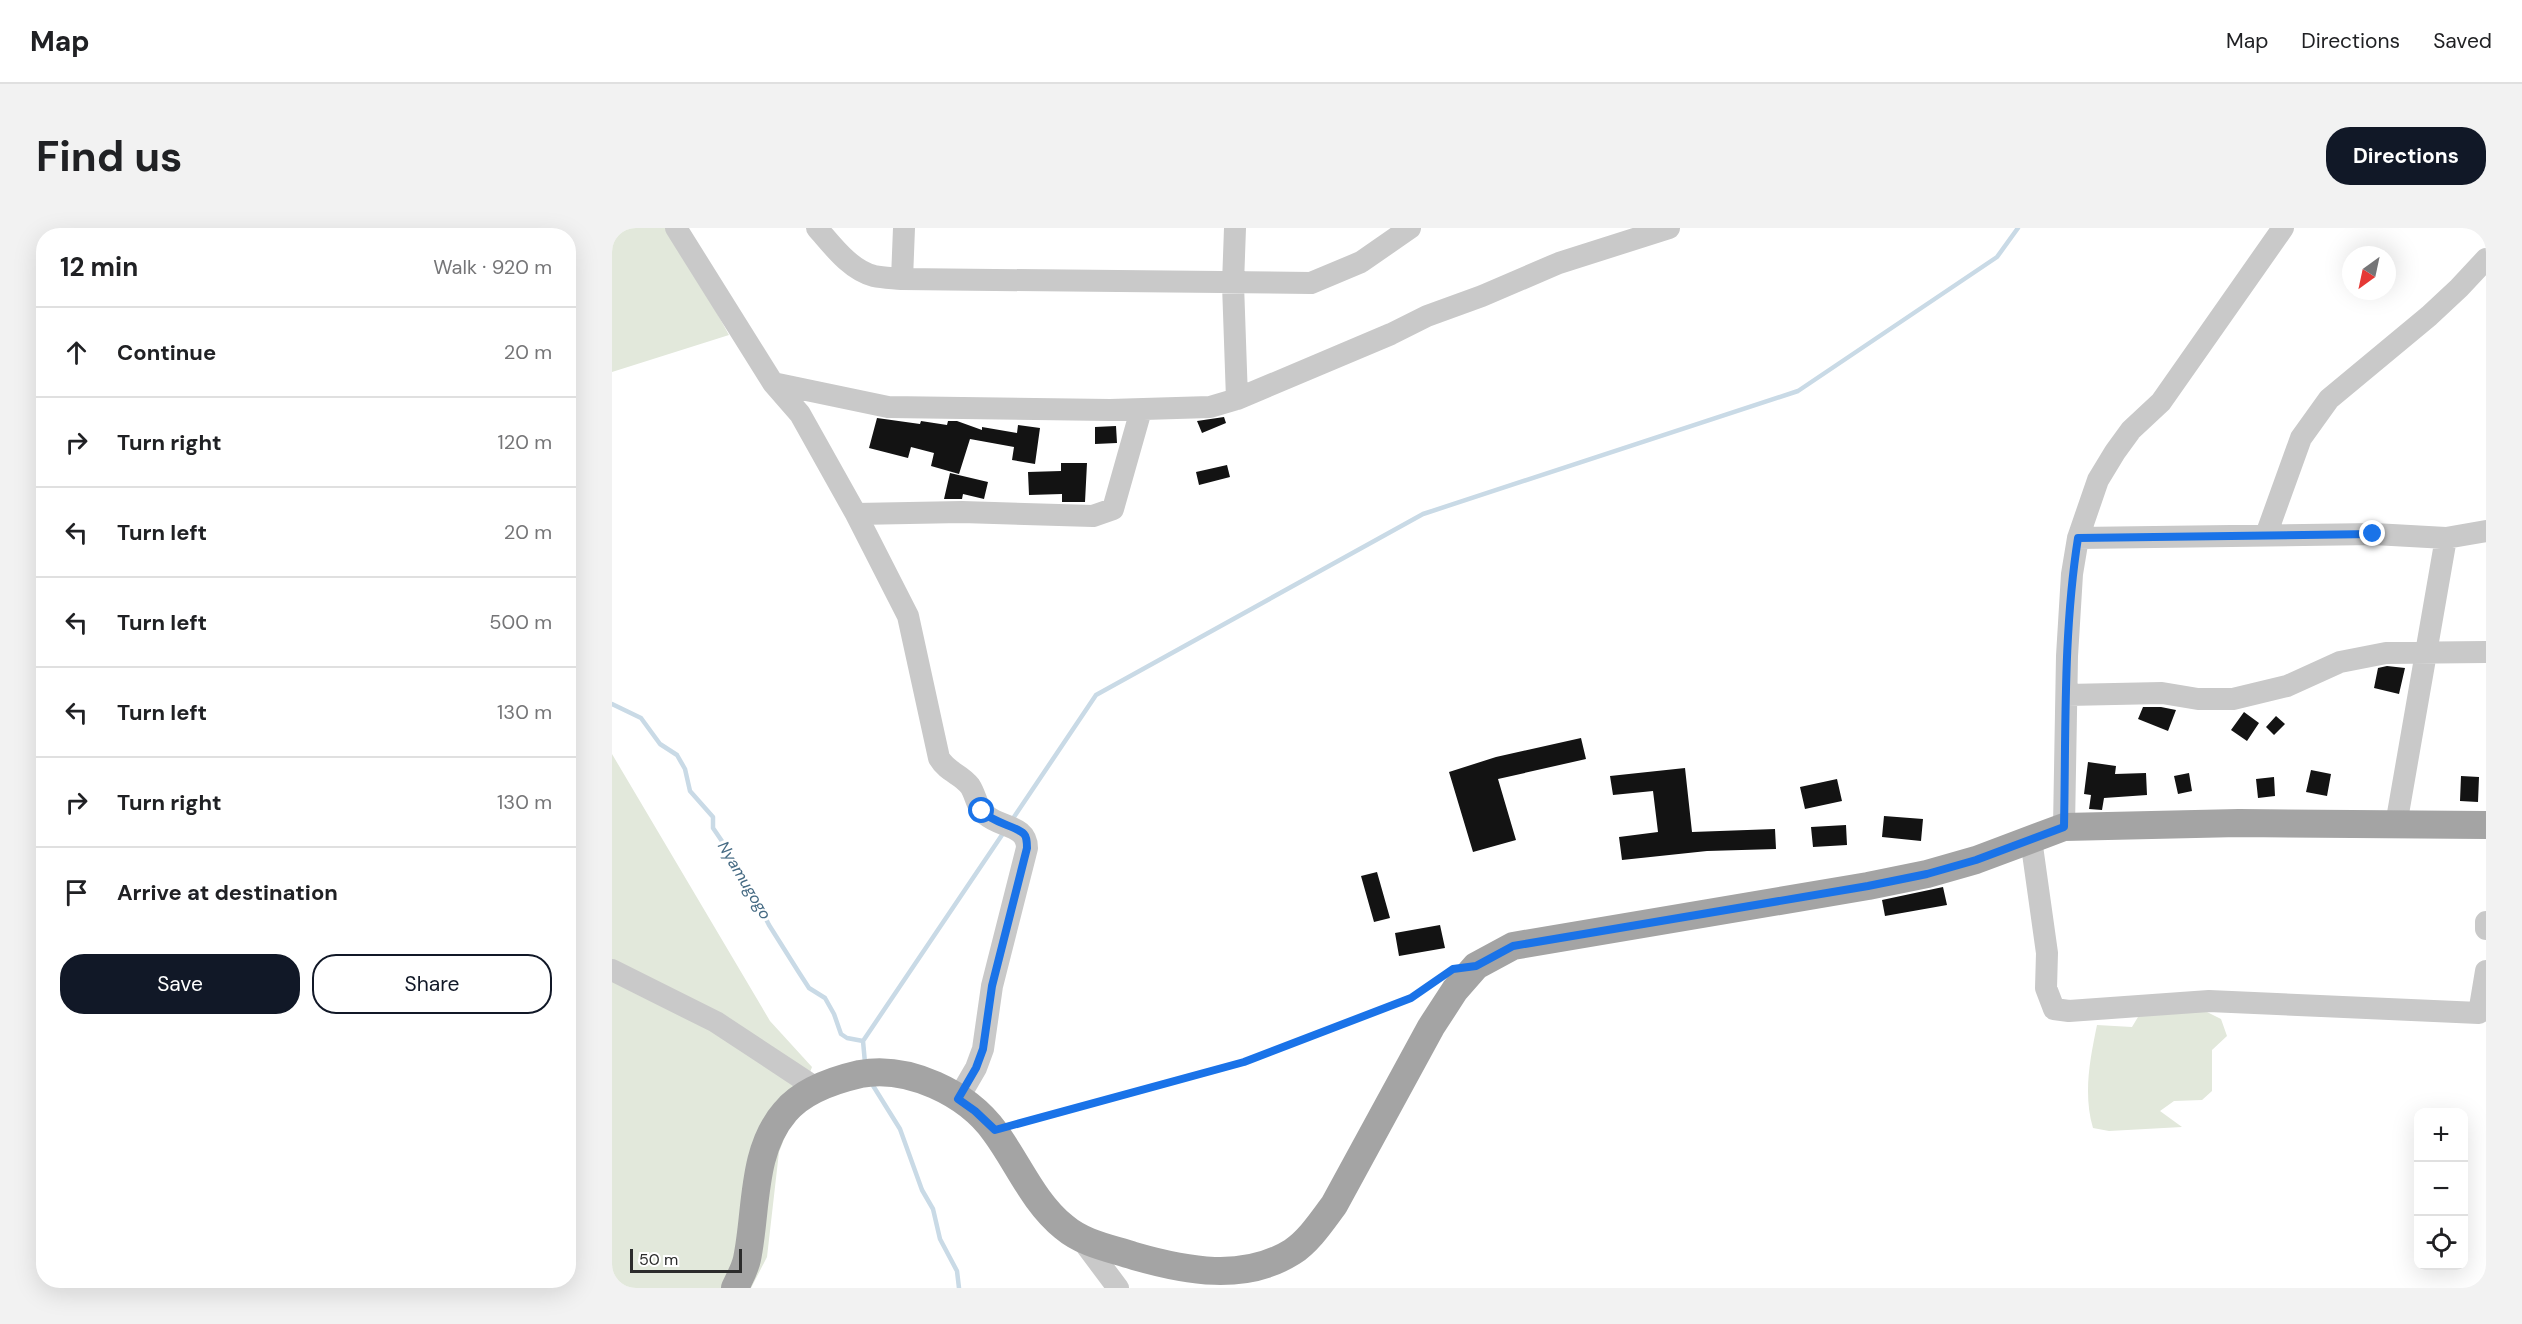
<!DOCTYPE html>
<html lang="en">
<head>
<meta charset="utf-8">
<style>
	body { margin:0; font-family:"DM Sans",sans-serif; background:#f2f2f2; color:#202124 }
	.controls { position:absolute; right:18px; bottom:18px; display:grid; overflow:hidden; border-radius:12px; box-shadow:0 6px 24px #0002 }
	.controls button { width:54px; height:54px; display:grid; place-items:center; padding:0; border:0; border-bottom:2px solid #e0e0e0; background:#fff; color:#202124; font:30px sans-serif }
	.compass { position:absolute; left:1730px; top:18px; width:54px; height:54px; border-radius:50%; background:#fff; box-shadow:0 6px 24px #0002; rotate:213deg }
	.scale { position:absolute; left:18px; bottom:15px; width:112px; box-sizing:border-box; padding-left:6px; border:3px solid #2c2c2c; border-top:0; font-size:16px; line-height:21px; white-space:nowrap; color:#2c2c2c; -webkit-text-stroke:4px #fff; paint-order:stroke }
	.stop { position:absolute; width:18px; height:18px; margin:-14px; border:4px solid #1a73e8; border-radius:50%; background:#fff }
	.stop.end { background:#1a73e8; border-color:#fff; box-shadow:0 2px 6px #0008 }
	.list { margin:0; padding:0; list-style:none }
	h2 { display:flex; justify-content:space-between; align-items:center; height:78px; margin:0; padding:0 24px; font-size:26px }
	h2 small { font-size:20px; font-weight:400; color:#757577 }
	.list li { display:grid; grid-template-columns:39px 1fr auto; gap:18px; align-items:center; box-sizing:border-box; height:90px; padding:0 24px; border-top:2px solid #e0e0e0 }
	.list b { display:block; font-size:22px; white-space:nowrap }
	.list em { font-size:20px; font-style:normal; color:#757577 }
	.actions { display:flex; gap:12px; padding:18px 24px }
	.actions a { flex:1; padding:14px 0; border:2px solid #111827; border-radius:24px; text-align:center; font-size:21px; color:#111827 }
	.actions .main { background:#111827; color:#fff }
	.icon { flex:none; width:33px; height:33px; fill:none; stroke:currentColor; stroke-width:2; stroke-linecap:round; stroke-linejoin:round }
	.map { position:relative; flex:none; width:1874px; height:1060px; overflow:hidden; border-radius:24px }
	header { display:flex; align-items:center; gap:36px; box-sizing:border-box; height:84px; padding:0 30px; background:#fff; border-bottom:2px solid #e0e0e0 }
	header strong { font-size:28px }
	nav { display:flex; gap:33px; margin-inline-start:auto; font-size:21px }
	.intro { display:flex; align-items:center; justify-content:space-between; box-sizing:border-box; height:144px; padding:0 36px }
	h1 { margin:0; font-size:42px }
	.button { padding:15px 27px; border-radius:24px; background:#111827; color:#fff; font-size:21px; font-weight:700 }
	main { display:flex; gap:36px; padding:0 36px }
	aside { flex:1; background:#fff; border-radius:24px; box-shadow:0 6px 24px #0002 }
	.map>svg:first-child { display:block }
	.green { fill:#e2e8db }
	.lines { fill:none; stroke-linecap:round; stroke-linejoin:round }
	.stream { stroke:#c9dae6; stroke-width:4.5 }
	.building { fill:#131313 }
	.path { stroke:#c9c9c9; stroke-width:3; stroke-dasharray:3 3; stroke-linecap:butt }
	.minor { stroke:#c9c9c9; stroke-width:22 }
	.major { stroke:#a4a4a4; stroke-width:28 }
	.route { stroke:#1a73e8; stroke-width:8 }
	.labels { text-anchor:middle; stroke-width:6; stroke-linejoin:round; paint-order:stroke }
	.water-label { font-size:16px; font-style:italic; fill:#456a83; stroke:#fff }
</style>
</head>
<body>
<header>
<strong>Map</strong>
<nav><a>Map</a><a>Directions</a><a>Saved</a></nav>
</header>
<div class="intro"><h1>Find us</h1><a class="button">Directions</a></div>
<main>
<aside>
<h2>12 min<small>Walk · 920 m</small></h2>
<ul class="list">
<li><svg class="icon" aria-label="ahead" viewBox="0 0 24 24"><path d="M12 20V5M6 11l6-6 6 6"/></svg><div><b>Continue</b></div><em>20 m</em></li>
<li><svg class="icon" aria-label="right" viewBox="0 0 24 24"><path d="M7 20v-9h11M14 6l5 5-5 5"/></svg><div><b>Turn right</b></div><em>120 m</em></li>
<li><svg class="icon" aria-label="left" viewBox="0 0 24 24"><path d="M17 20v-9H6M10 6l-5 5 5 5"/></svg><div><b>Turn left</b></div><em>20 m</em></li>
<li><svg class="icon" aria-label="left" viewBox="0 0 24 24"><path d="M17 20v-9H6M10 6l-5 5 5 5"/></svg><div><b>Turn left</b></div><em>500 m</em></li>
<li><svg class="icon" aria-label="left" viewBox="0 0 24 24"><path d="M17 20v-9H6M10 6l-5 5 5 5"/></svg><div><b>Turn left</b></div><em>130 m</em></li>
<li><svg class="icon" aria-label="right" viewBox="0 0 24 24"><path d="M7 20v-9h11M14 6l5 5-5 5"/></svg><div><b>Turn right</b></div><em>130 m</em></li>
<li><svg class="icon" aria-label="arrive" viewBox="0 0 24 24"><path d="M6 21V4h12l-3 4 3 4H6"/></svg><div><b>Arrive at destination</b></div></li>
</ul>
<div class="actions"><a class="main">Save</a><a>Share</a></div>
</aside>
<div class="map">
<svg width="1874" height="1060" viewBox="0 0 1874 1060">
	<rect width="100%" height="100%" fill="#fff"/>
	<path class="green" d="M0,0H58L117,107L0,144Z
		M0,526L158,793L200,839L167,924L155,1029L139,1060H0Z
		M1593,783L1609,791L1615,808L1600,822V863L1590,872L1562,873L1548,883L1570,899L1497,903L1481,900C1471,866 1478,831 1485,797L1520,799L1529,784Z"/>
	<g class="lines">
		<path class="stream" d="M0,476L29,490L48,516L65,527L73,541L78,563L101,589V600L129,641L157,697L186,743L197,760L213,770L222,786L229,806L235,810L251,813L253,835
			M400,592L484,467L811,286L1186,163L1385,29L1406,0
			M251,813L392,604
			M260,856L288,901L310,962L321,981L328,1011L345,1043L347,1060"/>
	</g>
	<path class="building" d="M612,189L614,195L590,205L585,193Z
		M265,190L308,196L309,193L335,197L336,193H345L370,202V199L405,205L406,197L428,200L423,236L400,232L402,219L358,211L347,246L319,238L322,225L299,219L296,230L257,220Z
		M504,198L505,215L483,216V199Z
		M449,235H475L473,274H450V266L417,267L416,244L449,243Z
		M615,237L618,249L587,257L584,244Z
		M338,245L376,254L372,271L351,266L350,271H332Z
		M1775,438L1793,440L1787,466L1762,460L1766,440Z
		M1531,479H1549L1564,482L1556,503L1526,491Z
		M1632,484L1647,495L1635,513L1619,502Z
		M1664,488L1673,496L1662,507L1654,499Z
		M969,510L974,531L886,551L904,612L861,624L837,544L884,529Z
		M1476,534L1504,538L1503,546L1534,545L1535,567L1492,570L1490,582L1477,581L1479,567L1472,566Z
		M1073,540L1080,604L1163,601L1164,621L1095,623L1010,632L1007,609L1046,604L1041,563L1001,567L998,548Z
		M1699,542L1719,546L1715,568L1694,564Z
		M1577,545L1580,563L1566,566L1562,548Z
		M1849,548L1867,549L1866,574L1848,573Z
		M1662,549L1663,568L1646,570L1644,551Z
		M1225,551L1230,573L1193,581L1188,559Z
		M1272,588L1311,591L1309,613L1270,609Z
		M1234,597L1235,617L1201,619L1199,599Z
		M765,644L778,690L762,694L749,648Z
		M1331,659L1335,677L1273,688L1270,672Z
		M828,697L833,720L787,728L783,705Z"/>
	<g class="lines">
		<path class="path" d="M402,897L632,835L799,770L823,753"/>
		<path class="minor" d="M64,0L161,155L188,186L244,286L296,388L327,530C336,545 348,545 358,558C364,567 365,581 374,587C389,600 415,597 415,620L380,758L371,821L364,840L346,871
			M205,0C220,17 238,42 262,48C271,50 281,50 290,51L699,55L749,34L798,0
			M623,0L621,56L625,171
			M290,51L292,0
			M161,155L276,179L498,182L598,179L625,171L779,106L815,88L870,68L947,35L1057,0
			M244,286L350,284L481,288L501,281L529,182
			M1654,307L1689,210L1717,171L1817,88L1847,60L1874,31
			M1466,310L1762,306L1834,310L1874,303
			M1455,467L1550,465L1586,471H1621L1675,458L1728,434L1774,425L1874,424
			M1784,597L1834,310
			M1452,599L1455,428L1460,346L1466,310L1486,252L1503,224L1519,202L1549,174L1671,0
			M1419,611L1435,725L1434,760L1442,781L1457,783L1597,773L1867,785L1874,743
			M1874,694V701
			M0,742L104,794L204,860
			M470,1012L506,1060"/>
		<path class="major" d="M123,1060C127,1051 133,1041 135,1031C145,983 139,923 173,884C191,862 222,852 248,846C296,837 355,865 383,904C406,935 421,974 452,999C472,1016 498,1020 522,1028C574,1043 632,1054 680,1024C697,1013 710,993 722,977L819,799L843,762L864,738L901,718L1256,658L1315,646L1364,632L1452,599L1627,595L1874,597"/>
	</g>
	<g class="lines">
		<path class="route" d="M370,583C381,595 404,598 412,606C415,609 415,615 415,620L380,758L371,821L364,840L346,871L363,883L383,902L632,834L799,770L841,741L864,738L901,718L1256,658L1315,646L1364,632L1452,599C1454,503 1451,405 1466,310L1761,306"/>
	</g>
	<g class="labels">
		<g class="water-label">
			<text transform="translate(133 652) rotate(59)" y="6">Nyamugogo</text>
		</g>
	</g>
</svg>
<div class="controls">
<button>+</button>
<button>−</button>
<button><svg class="icon" aria-label="locate" viewBox="0 0 24 24"><circle cx="12" cy="12" r="6"/><path d="M12 2v4M12 18v4M2 12h4M18 12h4"/></svg></button>
</div>
<svg class="compass" viewBox="-18 -18 36 36"><path d="M0-13l5 13h-10z" fill="#e53935"/><path d="M0 13l5-13h-10z" fill="#757577"/></svg>
<div class="scale">50 m</div>
<div class="stop" style="left:370px;top:583px"></div>
<div class="stop end" style="left:1761px;top:306px"></div>
</div>
</main>
</body>
</html>
